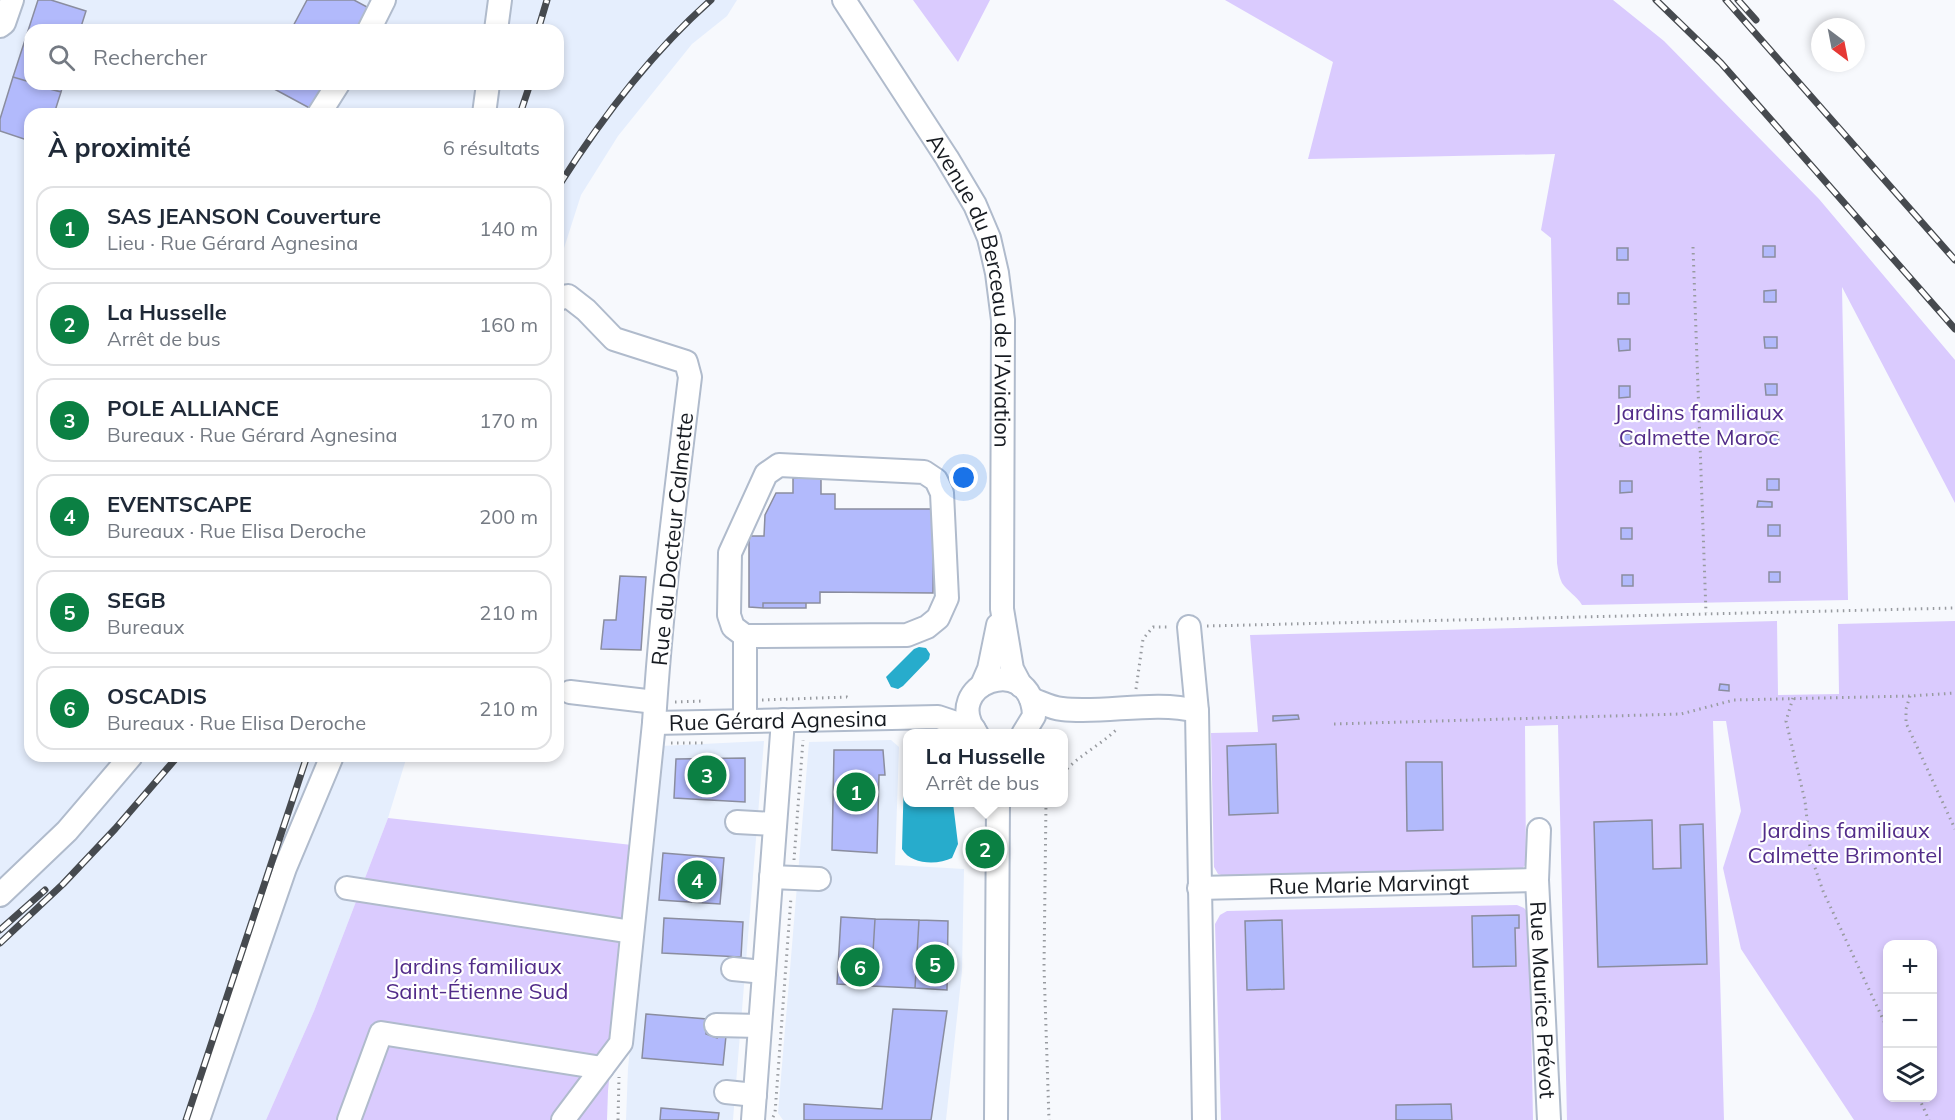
<!DOCTYPE html>
<html lang="fr">
<head>
<meta charset="utf-8">
<style>
	body { margin:0; font-family:Mulish,sans-serif; background:#f2f2f3; color:#1f2937 }
	.controls { position:absolute; right:18px; bottom:18px; display:grid; overflow:hidden; border-radius:12px; box-shadow:0 3px 9px #0003 }
	.controls button { width:54px; height:54px; display:grid; place-items:center; padding:0; border:0; border-bottom:2px solid #e0e1e3; background:#fff; color:#1f2937; font:30px sans-serif }
	.compass { position:absolute; left:1811px; top:18px; width:54px; height:54px; border-radius:50%; background:#fff; box-shadow:0 3px 9px #0003; rotate:148deg }
	.you { position:absolute; left:964px; top:478px; width:21px; height:21px; margin:-15px; border:4px solid #fff; border-radius:50%; background:#1a73e8; box-shadow:0 0 0 9px #1a73e833 }
	.badge { display:grid; place-items:center; width:39px; height:39px; border-radius:50%; background:#0b8043; color:#fff; font-size:20px; font-weight:700 }
	.pin { position:absolute; translate:-50% -50%; border:3px solid #fff; box-shadow:0 2px 6px #0006 }
	.popup { position:absolute; left:903px; top:729px; width:165px; height:78px; box-sizing:border-box; display:grid; place-content:center; border-radius:12px; background:#fff; filter:drop-shadow(0 2px 4px #0005); font-size:20px; white-space:nowrap; color:#747a83 }
	.popup b { font-size:22px; color:#1f2937 }
	.popup::after { content:''; position:absolute; left:50%; top:100%; margin-left:-12px; border:12px solid transparent; border-top-color:#fff }
	.list { margin:0; padding:0; list-style:none }
	h2 { display:flex; justify-content:space-between; align-items:center; height:78px; margin:0; padding:0 24px; font-size:26px }
	h2 small { font-size:20px; font-weight:400; color:#747a83 }
	.list li { display:grid; grid-template-columns:39px 1fr auto; gap:18px; align-items:center; box-sizing:border-box; height:84px; margin:0 12px 12px; padding:0 12px; border:2px solid #e0e1e3; border-radius:18px }
	.list b { display:block; font-size:22px; white-space:nowrap }
	.list p { margin:0; font-size:20px; white-space:nowrap; color:#747a83 }
	.list em { font-size:20px; font-style:normal; color:#747a83 }
	.icon { flex:none; width:33px; height:33px; fill:none; stroke:currentColor; stroke-width:2; stroke-linecap:round; stroke-linejoin:round }
	.map { position:relative; flex:none; width:1955px; height:1120px; overflow:hidden }
	.search { position:absolute; background:#fff; box-shadow:0 3px 9px #0003; left:24px; top:24px; width:540px; height:66px; display:flex; align-items:center; gap:15px; box-sizing:border-box; padding:0 21px; border-radius:18px; color:#747a83; font-size:22px }
	.panel { position:absolute; background:#fff; box-shadow:0 3px 9px #0003; left:24px; top:108px; width:540px; height:654px; border-radius:18px }
	.map>svg:first-child { display:block }
	.built { fill:#e5eefd; fill-rule:evenodd }
	.green { fill:#dacbfe; fill-rule:evenodd }
	.water { fill:#27accc }
	.building { fill:#b2bafc; stroke:#8a8d9f; stroke-width:1.5 }
	.lines { fill:none; stroke-linecap:round; stroke-linejoin:round }
	.minor-casing { stroke:#b0bbcc; stroke-width:26 }
	.path { stroke:#989ba0; stroke-width:3; stroke-dasharray:1.5 4.5; stroke-linecap:butt }
	.minor { stroke:#fff; stroke-width:22 }
	.rail-casing { stroke:#464a4f; stroke-width:7 }
	.rail { stroke:#fff; stroke-width:4.5; stroke-dasharray:14; stroke-linecap:butt }
	.labels { text-anchor:middle; stroke-width:4.5; stroke-linejoin:round; paint-order:stroke }
	.street-label { font-size:22px; fill:#171b21; stroke:#fff }
	.park-label { font-size:22px; fill:#522c89; stroke:#fff }
</style>
</head>
<body>
<div class="map">
<svg width="1955" height="1120" viewBox="0 0 1955 1120">
	<rect width="100%" height="100%" fill="#f7f9fd"/>
	<path class="built" d="M0,0H737L727,16L692,44L618,136L581,195L558,267V114H30V756H407L388,818L314,1011L266,1120H0ZM30,30H558V84H30Z
		M891,740L899,747L895,865L964,869L962,971L946,1120H783L778,1113L809,742Z
		M764,741L733,1120H626L628,1068L661,746Z"/>
	<path class="green" d="M913,0H990L958,62Z
		M1225,0H1613L1664,41L1819,199L1955,360V503L1842,287L1848,600L1582,605C1577,596 1567,591 1562,583C1559,577 1558,570 1557,563L1551,238L1541,230L1555,154L1308,159L1333,62Z
		M1777,621L1778,695L1839,694L1838,624L1955,621V1120H1854L1741,949L1723,868L1741,811L1726,721H1713L1724,1120H1567L1558,725L1525,726L1526,864L1522,869L1512,870L1228,877L1218,874L1214,867L1211,733L1258,732L1250,635ZM1888,944H1932V1098H1888Z
		M388,818L632,845L608,1091L607,1120H266L314,1011Z
		M1517,905L1524,908L1529,914L1533,1120H1221L1215,924L1220,915L1227,911Z"/>
	<path class="water" d="M919,647L926,648L930,654L929,659L903,686L898,689L891,687L886,677L914,649Z
		M907,767V802L953,803L958,844L952,858C938,865 911,865 902,849L904,775Z"/>
	<path class="building" d="M38,0H51L86,11L80,30H30V82L13,77Z
		M307,0H354L369,8L358,30H291Z
		M13,77L30,82V84L61,92L54,114H30V141L0,131V119Z
		M35,84H63L61,92Z
		M265,84H330L315,111Z
		M1763,246H1775V257H1763Z
		M1617,248H1628V260H1617Z
		M1776,290V302H1764V291Z
		M1618,293H1629V304H1618Z
		M1764,337H1777V348H1765Z
		M1618,339H1630V350L1619,351Z
		M1765,384H1777V395H1766Z
		M1619,386H1630V397L1619,398Z
		M1766,432H1778L1779,443H1766Z
		M1620,434H1631V446H1620Z
		M793,478H821V494H835V509H934L933,593L820,592V603H763V608L749,607V536H764L765,515L776,493H793Z
		M1767,479H1779V490H1767Z
		M1620,481H1632V492L1620,493Z
		M1758,501L1772,502V507H1757Z
		M1768,525H1780V536H1768Z
		M1621,528H1632V539H1621Z
		M1769,572H1780V582H1769Z
		M1622,575H1633V586H1622Z
		M620,576L646,577L641,650L601,649L604,620H616Z
		M763,603H806V608H763Z
		M1720,684L1729,685V691L1719,690Z
		M1298,715L1299,719L1273,721V716Z
		M1276,744L1278,813L1229,815L1227,746Z
		M834,750H883L885,775H879L877,853L832,850Z
		M745,758V802L674,798L676,759Z
		M1406,762H1442L1443,830L1407,831Z
		M1652,820L1653,869L1681,868L1680,825L1703,824L1707,964L1598,967L1594,822Z
		M663,853L724,858L720,904L659,900Z
		M1519,915V928H1515L1516,966L1473,967L1472,916Z
		M841,917L875,919L871,986L837,984Z
		M664,918L743,922L741,957L662,953Z
		M875,919L919,920L915,988L871,986Z
		M919,920L948,921L947,990L915,988Z
		M1282,920L1284,989L1247,990L1245,921Z
		M893,1009L947,1011L931,1120H804V1104L882,1109Z
		M646,1014L707,1019L706,1034L717,1038V1035L726,1036L723,1065L642,1058Z
		M1451,1104L1452,1120H1396V1105Z
		M661,1108L719,1113L718,1120H660Z"/>
	<g class="lines">
		<defs>
			<g id="minor">
				<path id="s1" d="M844,0L947,158L975,205L989,238L997,273L1003,320L1002,609L1012,669L1021,686"/>
				<path d="M0,26L4,23L12,0"/>
				<path d="M369,30L384,0"/>
				<path d="M496,30L500,0"/>
				<path d="M319,114L338,84"/>
				<path d="M484,114L488,84"/>
				<path d="M558,299L568,296L586,310L614,339L686,362L690,377C676,492 661,608 654,723L621,1043L563,1120"/>
				<path d="M1189,627L1197,711L1204,1120"/>
				<path d="M982,685L989,669L998,625"/>
				<path d="M570,692L655,702"/>
				<path d="M1031,699C1040,702 1051,708 1062,709C1106,714 1153,700 1197,711"/>
				<path d="M745,721V636L907,635L927,627L938,618L947,598L942,493L936,480L924,472L779,465L766,474L730,553L729,615L733,627L745,636"/>
				<path id="s2" d="M654,723L938,717L974,729"/>
				<path d="M977,734C938,685 1032,649 1034,716L1023,734"/>
				<path d="M737,822L775,824"/>
				<path id="s3" d="M1539,830L1537,880L1549,1120"/>
				<path d="M771,877L819,879"/>
				<path d="M347,888L632,932"/>
				<path id="s4" d="M1199,888L1537,880"/>
				<path d="M0,895L67,831L131,756"/>
				<path d="M733,969L764,972"/>
				<path d="M716,1025L760,1026"/>
				<path d="M726,1092L755,1095"/>
				<path d="M198,1120L285,868L332,756"/>
				<path d="M349,1120L381,1033L602,1068"/>
				<path d="M753,1120L783,720"/>
				<path d="M996,1120L998,802"/>
			</g>
		</defs>
		<use href="#minor" class="minor-casing"/>
		<path class="path" d="M1693,247L1706,613
			M1207,626L1955,608
			M1136,689L1143,639L1153,627H1170
			M1910,696L1906,709V723L1955,829
			M1793,698L1786,721L1805,801L1811,856L1823,891L1888,1030
			M762,700L847,697L851,699
			M675,702L704,701
			M1334,724L1681,714L1734,700L1910,696L1955,693
			M671,743H703
			M1063,773C1079,755 1101,745 1118,728
			M1046,802L1044,967L1049,1120
			M794,860L803,740
			M1919,1098L1929,1120
			M773,1117L775,1113L791,897
			M618,1120L619,1077"/>
		<use href="#minor" class="minor"/>
		<defs>
			<path id="rail" d="M1656,0L1721,63L1955,329
				M1726,0L1955,260
				M1738,0L1756,20
				M538,30L547,0
				M520,114L530,84
				M558,187C601,119 650,54 711,0
				M0,930L45,890
				M0,943L63,884L115,829L178,756
				M186,1120L307,756"/>
		</defs>
		<use href="#rail" class="rail-casing"/>
		<use href="#rail" class="rail"/>
	</g>
	<g class="labels">
		<g class="street-label">
			<text dy="8" stroke="none"><textPath href="#s1" startOffset="326">Avenue du Berceau de l'Aviation</textPath></text>
			<text transform="translate(672 539) rotate(-84)" y="8">Rue du Docteur Calmette</text>
			<text dy="8" stroke="none"><textPath href="#s2" startOffset="124">Rue Gérard Agnesina</textPath></text>
			<text dy="8" stroke="none"><textPath href="#s4" startOffset="170">Rue Marie Marvingt</textPath></text>
			<text dy="8" stroke="none"><textPath href="#s3" startOffset="170">Rue Maurice Prévot</textPath></text>
		</g>
		<g class="park-label">
			<text x="1699" y="420">Jardins familiaux<tspan x="1699" dy="25">Calmette Maroc</tspan></text>
			<text x="1845" y="838">Jardins familiaux<tspan x="1845" dy="25">Calmette Brimontel</tspan></text>
			<text x="477" y="974">Jardins familiaux<tspan x="477" dy="25">Saint-Étienne Sud</tspan></text>
		</g>
	</g>
</svg>
<div class="controls">
<button>+</button>
<button>−</button>
<button><svg class="icon" aria-label="layers" viewBox="0 0 24 24"><path d="M12 4l9 5-9 5-9-5zM3 14l9 5 9-5"/></svg></button>
</div>
<svg class="compass" viewBox="-18 -18 36 36"><path d="M0-13l5 13h-10z" fill="#e53935"/><path d="M0 13l5-13h-10z" fill="#747a83"/></svg>
<div class="you"></div>
<div class="pin badge" style="left:856px;top:792px">1</div>
<div class="pin badge" style="left:985px;top:849px">2</div>
<div class="popup"><b>La Husselle</b>Arrêt de bus</div>
<div class="pin badge" style="left:707px;top:775px">3</div>
<div class="pin badge" style="left:697px;top:880px">4</div>
<div class="pin badge" style="left:935px;top:964px">5</div>
<div class="pin badge" style="left:860px;top:967px">6</div>
<div class="search"><svg class="icon" aria-label="search" viewBox="0 0 24 24"><circle cx="10" cy="10" r="6"/><path d="M15 15l6 6"/></svg>Rechercher</div>
<section class="panel">
<h2>À proximité<small>6 résultats</small></h2>
<ul class="list">
<li><span class="badge">1</span><div><b>SAS JEANSON Couverture</b><p>Lieu · Rue Gérard Agnesina</p></div><em>140 m</em></li>
<li><span class="badge">2</span><div><b>La Husselle</b><p>Arrêt de bus</p></div><em>160 m</em></li>
<li><span class="badge">3</span><div><b>POLE ALLIANCE</b><p>Bureaux · Rue Gérard Agnesina</p></div><em>170 m</em></li>
<li><span class="badge">4</span><div><b>EVENTSCAPE</b><p>Bureaux · Rue Elisa Deroche</p></div><em>200 m</em></li>
<li><span class="badge">5</span><div><b>SEGB</b><p>Bureaux</p></div><em>210 m</em></li>
<li><span class="badge">6</span><div><b>OSCADIS</b><p>Bureaux · Rue Elisa Deroche</p></div><em>210 m</em></li>
</ul>
</section>
</div>
</body>
</html>
